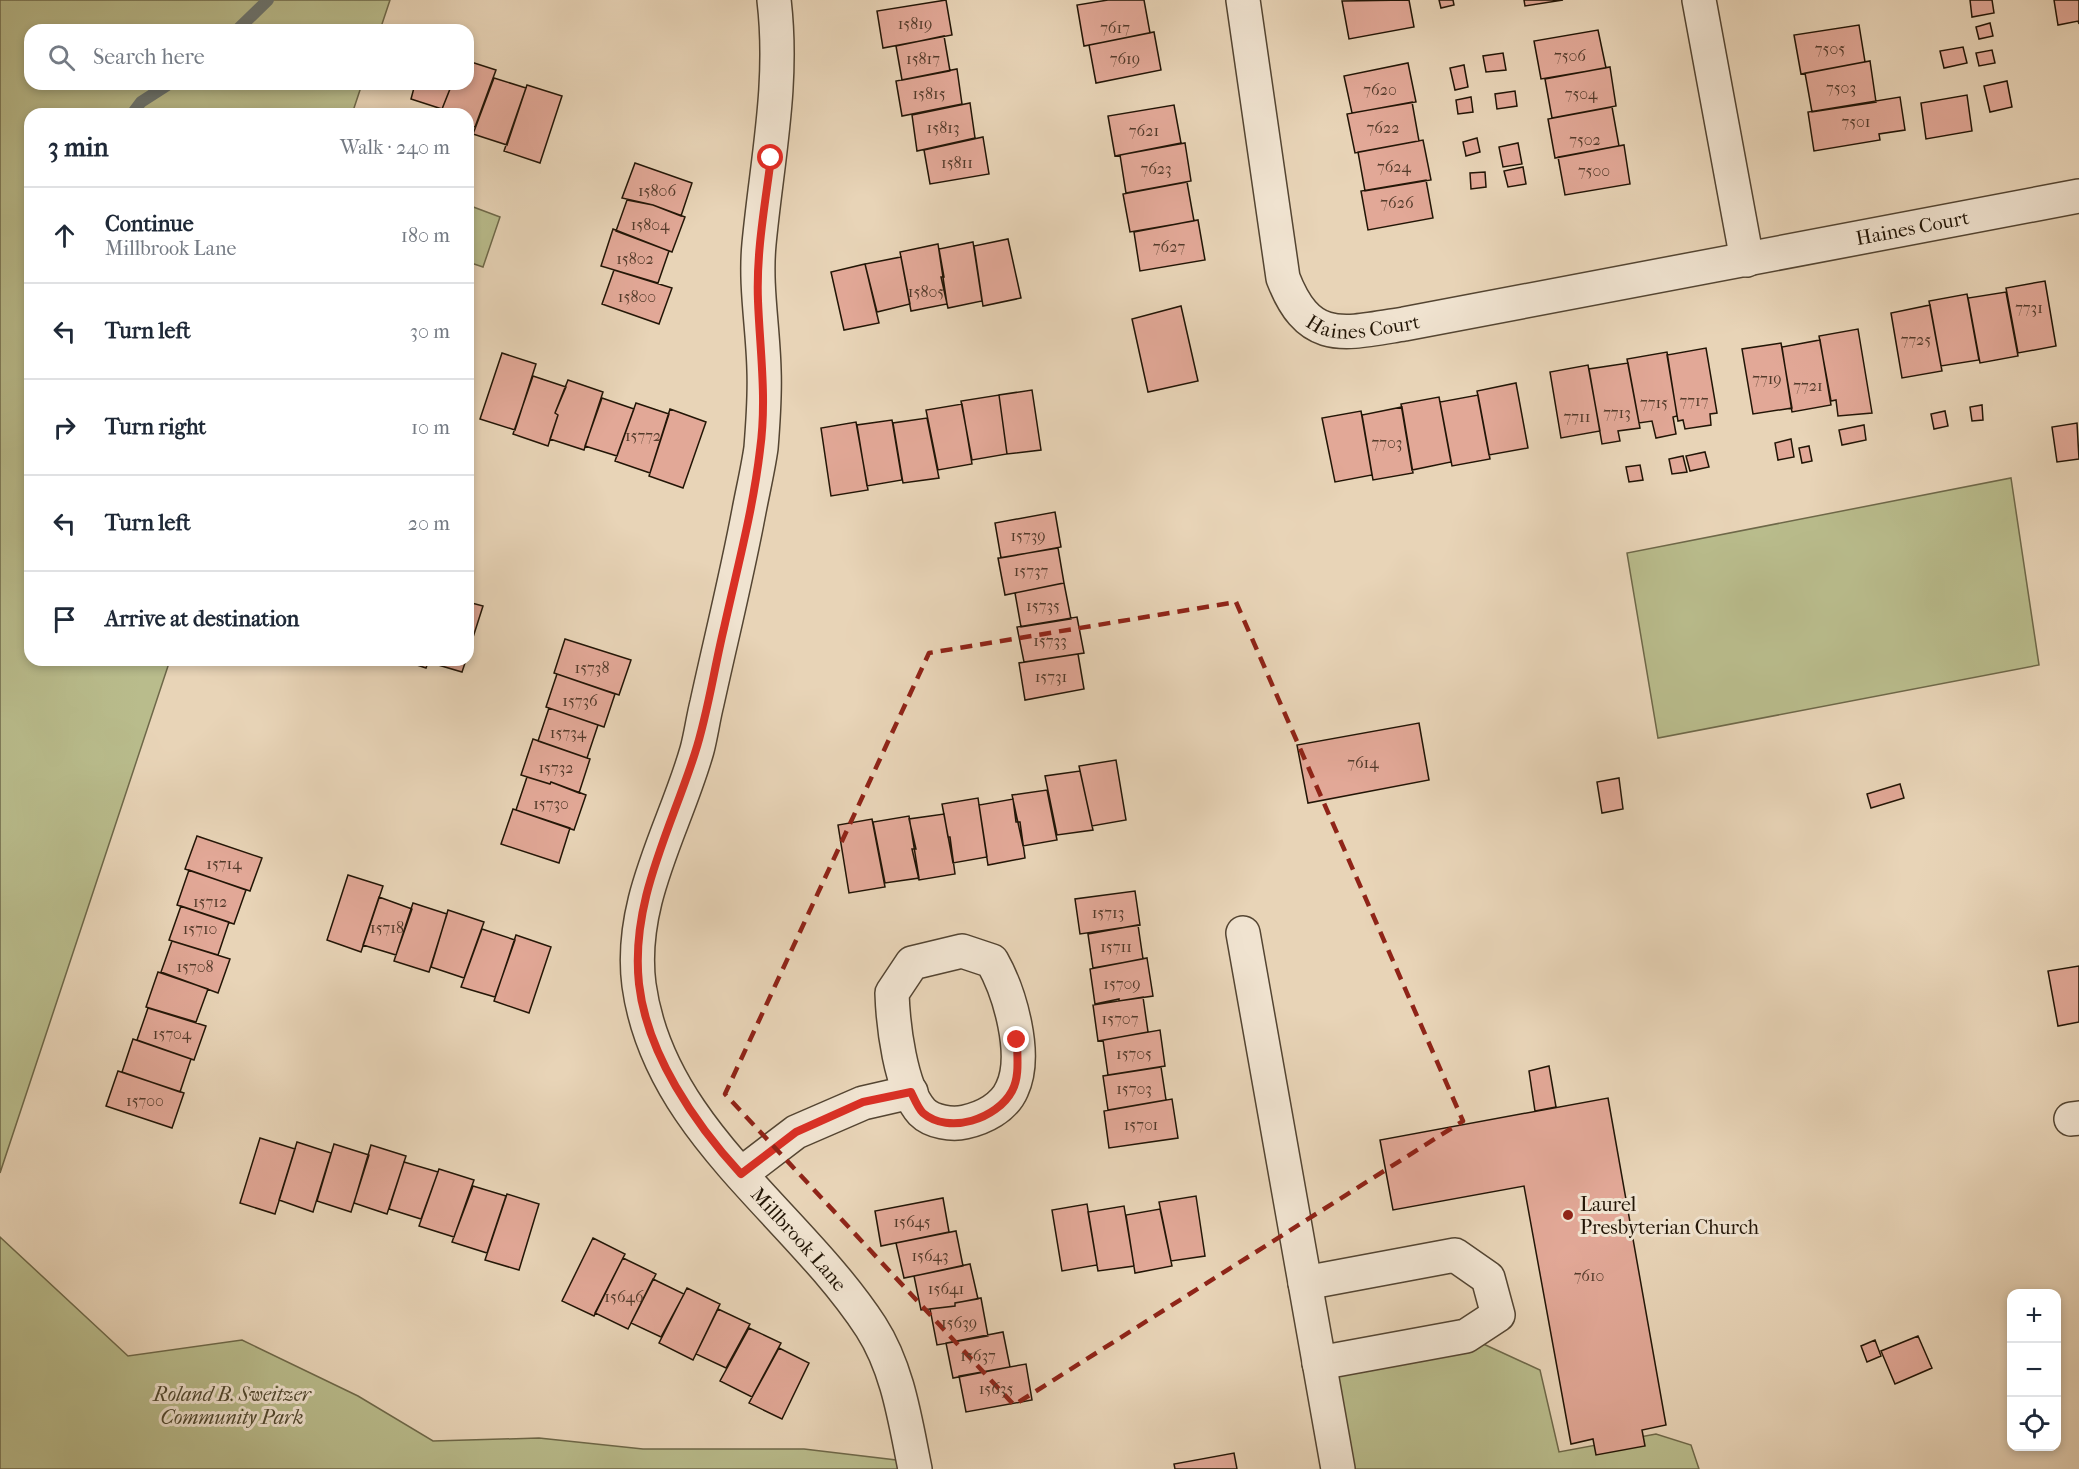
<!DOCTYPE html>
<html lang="en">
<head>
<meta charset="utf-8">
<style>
	body { margin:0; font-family:"IM FELL French Canon",serif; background:#f2f2f3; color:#1f2937 }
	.controls { position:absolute; right:18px; bottom:18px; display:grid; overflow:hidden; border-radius:12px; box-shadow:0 3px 9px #0003 }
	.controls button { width:54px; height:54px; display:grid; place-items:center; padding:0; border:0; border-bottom:2px solid #e0e1e3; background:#fff; color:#1f2937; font:30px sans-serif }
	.stop { position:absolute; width:18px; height:18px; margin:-14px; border:4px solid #d93025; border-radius:50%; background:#fff }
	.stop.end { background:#d93025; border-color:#fff; box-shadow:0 2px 6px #0008 }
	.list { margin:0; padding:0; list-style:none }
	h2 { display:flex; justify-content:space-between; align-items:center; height:78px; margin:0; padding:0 24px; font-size:26px }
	h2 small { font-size:20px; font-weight:400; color:#747a83 }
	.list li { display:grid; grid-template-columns:39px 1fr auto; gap:18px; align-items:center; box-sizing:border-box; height:96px; padding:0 24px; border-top:2px solid #e0e1e3 }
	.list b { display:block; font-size:22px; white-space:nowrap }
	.list p { margin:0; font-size:20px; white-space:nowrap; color:#747a83 }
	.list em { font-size:20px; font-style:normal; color:#747a83 }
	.icon { flex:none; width:33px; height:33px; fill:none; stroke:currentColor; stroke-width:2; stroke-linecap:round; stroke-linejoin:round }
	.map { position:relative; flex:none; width:2079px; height:1469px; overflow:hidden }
	.search { position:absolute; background:#fff; box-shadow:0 3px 9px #0003; left:24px; top:24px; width:450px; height:66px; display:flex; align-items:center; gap:15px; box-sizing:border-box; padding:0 21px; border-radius:18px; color:#747a83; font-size:22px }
	.panel { position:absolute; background:#fff; box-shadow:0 3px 9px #0003; left:24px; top:108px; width:450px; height:558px; border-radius:18px }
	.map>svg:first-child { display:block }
	.green { fill:#b9bc8c; stroke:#6e6849; stroke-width:1.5 }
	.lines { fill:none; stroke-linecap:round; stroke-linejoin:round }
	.stream { stroke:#6b7571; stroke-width:12 }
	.building { fill:#e2a897; stroke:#221506; stroke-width:1.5 }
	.minor-casing { stroke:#544532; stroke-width:36 }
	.minor { stroke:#f0e3d0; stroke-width:33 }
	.route { stroke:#d93025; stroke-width:8 }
	.marked { fill:none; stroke:#8f2418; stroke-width:4.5; stroke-dasharray:12 8; stroke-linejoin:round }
	.poi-dot { fill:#8f2418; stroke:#f0e3d0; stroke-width:2 }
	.labels { text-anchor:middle; stroke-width:6; stroke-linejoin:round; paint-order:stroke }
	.number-label { font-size:16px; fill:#523a2a }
	.street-label { font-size:20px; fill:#221506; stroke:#f0e3d0 }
	.poi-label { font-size:20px; fill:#221506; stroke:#f0e3d0; text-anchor:start }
	.park-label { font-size:20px; font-style:italic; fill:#4f472e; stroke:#f0e3d0 }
</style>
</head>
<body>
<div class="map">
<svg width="2079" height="1469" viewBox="0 0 2079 1469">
	<rect width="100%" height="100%" fill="#e8d4b7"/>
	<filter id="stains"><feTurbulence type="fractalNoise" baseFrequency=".00333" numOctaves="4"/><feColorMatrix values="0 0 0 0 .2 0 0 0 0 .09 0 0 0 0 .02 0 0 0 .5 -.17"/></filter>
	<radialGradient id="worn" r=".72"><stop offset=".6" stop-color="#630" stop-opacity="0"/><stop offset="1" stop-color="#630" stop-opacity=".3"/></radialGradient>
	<path class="green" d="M0,0H390L380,30H30V84H362L352,114H30V660H170L0,1173Z
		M468,205L500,217L483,267L468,262Z
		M2011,478L2039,665L1658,738L1627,553Z
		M0,1237L128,1356L242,1340L358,1396L433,1441L539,1438L643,1449H804L913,1462L915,1469H0Z
		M1466,1336L1540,1370L1559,1452L1656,1434L1691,1445L1699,1469H1338L1319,1363Z"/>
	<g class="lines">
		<path class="stream" d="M237,30L268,0
			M132,114L141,102L169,84"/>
	</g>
	<path class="building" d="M946,0L952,35L883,48L877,11Z
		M1108,0H1144L1150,33L1084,46L1077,5Z
		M1409,0L1414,27L1349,39L1342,1Z
		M1439,0H1453L1454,5L1441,8Z
		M1524,0H1563L1525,6Z
		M1970,0H1992L1994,13L1972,17Z
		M2054,0H2079V24L2078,21L2058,25Z
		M1990,23L1993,36L1979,39L1976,27Z
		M1859,25L1865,62L1801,74L1794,35Z
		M1598,30L1606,68L1541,79L1534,41Z
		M1154,32L1161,70L1096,83L1089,45Z
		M944,36L950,71L902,80L896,46Z
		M1963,47L1967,63L1944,68L1940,51Z
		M1992,50L1995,63L1979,66L1976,53Z
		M1503,53L1506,70L1486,72L1483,56Z
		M468,61L496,70L475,127L468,125V114H440L452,84H468Z
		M1870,61L1876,102L1812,112L1805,73Z
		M1408,63L1416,102L1352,113L1344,76Z
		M1464,65L1468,87L1455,90L1450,68Z
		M1610,67L1616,106L1552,118L1545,79Z
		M957,69L962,104L902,116L896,81Z
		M494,78L526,88L507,145L473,134Z
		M2007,81L2012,107L1990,112L1984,86Z
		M415,84H452L442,109L411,99Z
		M527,85L562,96L540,163L504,151Z
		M1515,91L1517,106L1497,109L1495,94Z
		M1967,95L1972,131L1926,139L1921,103Z
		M1471,97L1473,112L1458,114L1456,100Z
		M1900,97L1905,130L1879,134L1880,140L1814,151L1808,112Z
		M1412,102L1419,141L1355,153L1347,114Z
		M970,103L975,138L917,151L912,115Z
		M1174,105L1181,143L1115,156L1108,116Z
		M1612,107L1619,146L1555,158L1548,119Z
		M983,137L989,174L930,184L924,150Z
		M1477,138L1480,152L1466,156L1463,142Z
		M1423,140L1431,180L1365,191L1358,152Z
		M1185,143L1191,181L1126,193L1120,155Z
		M1518,143L1522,164L1503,167L1499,147Z
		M1624,145L1630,184L1565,195L1558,157Z
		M635,163L692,183L681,216L653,205L622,198Z
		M1523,167L1526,184L1508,187L1504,171Z
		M1485,172L1486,187L1471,189L1470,173Z
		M1426,180L1433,218L1368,230L1361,191Z
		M1187,182L1194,221L1130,232L1123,194Z
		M627,200L653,205L685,217L672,252L616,231Z
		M1198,220L1205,260L1140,271L1134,232Z
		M613,229L669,251L658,283L601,266Z
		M1008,239L1021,298L983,306L974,246Z
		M973,242L982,301L948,308L941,277H944L939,249Z
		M938,244L947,304L911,311L900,252Z
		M901,257L910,304L877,312L865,264Z
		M865,264L879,323L844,330L831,272Z
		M614,270L672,288L659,324L602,304Z
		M2045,281L2056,346L2018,353L2006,288Z
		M2006,292L2018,356L1980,363L1968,298Z
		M1967,294L1979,360L1941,366L1929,301Z
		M1930,305L1942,371L1902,378L1891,313Z
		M1181,306L1198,381L1148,392L1132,319Z
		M1858,329L1872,413L1838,416L1836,400L1831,401L1819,336Z
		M1820,340L1831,405L1792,412L1782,347Z
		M1781,343L1792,408L1753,414L1742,349Z
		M1706,348L1717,413L1710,414L1711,425L1685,429L1683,420L1678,421L1667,355Z
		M1667,352L1677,416L1673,417L1676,434L1656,438L1652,421L1639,423L1627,359Z
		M502,353L536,364L515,430L480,419Z
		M1628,363L1640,428L1618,431L1620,441L1602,444L1589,369Z
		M1588,365L1600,431L1561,438L1550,372Z
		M533,376L566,387L555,413L558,415L548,446L513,434Z
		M568,380L603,392L584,450L550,439L558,415L555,413Z
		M1516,383L1528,448L1489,455L1477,391Z
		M1032,390L1041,450L1007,454L999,395Z
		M999,395L1007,454L972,460L961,401Z
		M1478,395L1490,459L1452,466L1440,402Z
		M1439,397L1451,462L1412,470L1401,404Z
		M602,398L634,409L617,456L585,446Z
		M636,403L669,414L650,473L615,461Z
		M962,404L972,464L938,470L926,410Z
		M1982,405L1983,420L1972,421L1970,407Z
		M1402,407L1413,473L1373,480L1362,415Z
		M670,409L706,422L683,488L649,476Z
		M1361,411L1372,475L1335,482L1322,418Z
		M1945,411L1948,426L1934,429L1931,414Z
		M927,418L939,478L903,483L893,423Z
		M892,420L902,480L867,486L857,425Z
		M856,422L868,490L831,496L821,428Z
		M2077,423L2079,459L2057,462L2052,427Z
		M1864,425L1866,440L1842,445L1839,430Z
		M1791,439L1794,457L1778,460L1775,443Z
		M1809,446L1812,461L1802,463L1799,448Z
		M1705,452L1709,467L1690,471L1686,456Z
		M1683,456L1687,472L1672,474L1669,459Z
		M1640,465L1643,480L1629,482L1626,467Z
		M1055,512L1061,547L1001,558L995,523Z
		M1058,548L1064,583L1005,595L998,558Z
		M1064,583L1071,619L1021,627L1015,593Z
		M468,602L483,606L468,653Z
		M1077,617L1084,653L1024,662L1017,627Z
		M565,639L631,660L619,695L554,673Z
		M1078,654L1084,689L1025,700L1019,663Z
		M402,660H429L426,668Z
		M429,660H466L462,672L428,662Z
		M557,674L615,694L604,727L546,707Z
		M549,708L598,725L587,758L538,741Z
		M1419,723L1429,780L1308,803L1297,745Z
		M533,739L590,759L579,793L551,782L550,784L521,775Z
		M1116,760L1126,820L1092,826L1079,766Z
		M1080,771L1093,830L1057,835L1045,776Z
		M527,777L550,784L551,782L586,795L574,830L516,810Z
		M1619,778L1623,809L1602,813L1597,782Z
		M1900,784L1904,798L1871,808L1867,794Z
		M1047,790L1057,840L1023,846L1012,795Z
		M978,798L987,857L953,863L942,804Z
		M1013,799L1016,822H1020L1025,858L988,865L979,805Z
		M513,809L570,828L559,863L501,844Z
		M944,814L948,837H950L955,874L919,880L912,849H916L909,819Z
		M909,816L919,878L885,883L873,822Z
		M872,819L885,887L849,893L838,825Z
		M197,836L262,858L250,891L185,869Z
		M189,870L246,890L234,924L177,905Z
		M348,875L383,886L361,952L327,940Z
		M1135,891L1140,925L1080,934L1075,899Z
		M379,897L412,909L396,955L363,945Z
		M413,903L447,914L429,972L394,961Z
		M181,906L229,922L218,955L169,940Z
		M448,910L484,922L464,978L431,967Z
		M1138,925L1143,959L1093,968L1088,934Z
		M482,929L515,940L495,997L461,987Z
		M516,935L551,947L529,1013L494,1001Z
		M172,941L230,959L218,993L161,972Z
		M1147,958L1153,996L1119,1001V999L1095,1004L1090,969Z
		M2079,966V1022L2058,1026L2048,971Z
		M158,972L208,989L196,1022L146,1007Z
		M1143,997L1148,1032L1098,1041L1093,1005Z
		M148,1008L206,1026L194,1060L137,1040Z
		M1160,1030L1165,1066L1108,1075L1103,1040Z
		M133,1039L191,1059L180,1092L122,1072Z
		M1549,1066L1556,1107L1535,1111L1529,1071Z
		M1161,1067L1166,1100L1108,1110L1103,1076Z
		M118,1071L184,1093L172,1128L106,1106Z
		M1608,1098L1666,1425L1642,1430L1645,1446L1596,1455L1593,1439L1571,1444L1524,1186L1393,1210L1380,1140Z
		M1172,1099L1178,1138L1109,1148L1104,1111Z
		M260,1138L295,1149L275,1214L240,1203Z
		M297,1142L331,1153L313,1212L279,1200Z
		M334,1144L369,1155L351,1212L317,1201Z
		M371,1145L406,1156L387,1214L354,1203Z
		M404,1162L438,1172L421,1219L389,1209Z
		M439,1169L474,1180L454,1237L419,1226Z
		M473,1186L506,1196L487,1253L452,1242Z
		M507,1194L539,1204L519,1270L485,1260Z
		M1196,1196L1205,1256L1171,1261L1159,1202Z
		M943,1198L949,1232L881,1246L875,1211Z
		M1087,1204L1097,1265L1062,1271L1052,1210Z
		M1124,1206L1134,1266L1098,1271L1088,1212Z
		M1160,1209L1172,1266L1135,1273L1126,1215Z
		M956,1231L963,1266L904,1278L896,1243Z
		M593,1238L625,1254L594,1316L562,1301Z
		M623,1258L656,1274L628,1329L595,1313Z
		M970,1264L978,1299L955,1303V1306L921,1310L914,1276Z
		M653,1279L684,1294L661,1337L631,1323Z
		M687,1288L720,1304L693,1360L659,1343Z
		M981,1298L988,1336L937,1345L930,1309L955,1306V1303Z
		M718,1309L750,1324L726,1368L696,1354Z
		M749,1328L781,1343L752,1397L720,1381Z
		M1003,1332L1010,1367L953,1378L946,1343Z
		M1918,1336L1932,1368L1895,1384L1881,1351Z
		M1875,1340L1881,1356L1867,1362L1861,1346Z
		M779,1348L809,1363L782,1419L749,1403Z
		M1026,1364L1032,1400L966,1412L959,1376Z
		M1234,1453L1237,1469H1175L1174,1464Z"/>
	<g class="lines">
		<defs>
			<g id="minor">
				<path id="s1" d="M774,0C784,84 767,160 759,244C755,286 763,327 764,370C765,395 763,423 761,448C758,469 753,490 749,511C737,575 721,639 707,703C703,719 701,735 697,750C675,828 628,901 639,985C659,1130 796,1212 871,1327C898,1369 905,1420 915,1469"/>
				<path id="s2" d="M1243,0L1283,278C1309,345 1342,334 1404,324L2079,196"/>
				<path d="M1699,0L1747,260"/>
				<path d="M1243,933L1338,1469"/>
				<path d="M962,951L992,961C1010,993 1028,1055 1012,1089C1004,1108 983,1118 965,1122C952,1125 932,1122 922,1112C900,1088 893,1024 892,993L912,963Z"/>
				<path d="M2071,1119L2079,1118"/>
				<path d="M741,1174L796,1132L863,1103L911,1092"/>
				<path d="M1305,1283L1455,1255L1488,1278L1498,1315L1466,1336L1319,1363"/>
			</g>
		</defs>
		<use href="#minor" class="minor-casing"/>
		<use href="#minor" class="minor"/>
	</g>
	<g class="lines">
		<path class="route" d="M771,158C765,205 756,253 758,301C760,351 767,400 760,450C753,510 737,569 724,628C714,669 708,713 695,753C671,829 630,902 639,984C647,1054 695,1124 741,1174L796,1132L863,1102L911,1092C914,1098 918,1108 923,1113C949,1135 997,1119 1012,1091C1020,1076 1017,1057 1017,1040"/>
	</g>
	<path class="marked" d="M1236,602L1463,1121L1014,1405L725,1094L929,653Z"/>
	<circle class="poi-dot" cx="1568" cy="1215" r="6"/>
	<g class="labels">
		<g class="number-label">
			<text x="915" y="29">15819</text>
			<text x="1115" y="33">7617</text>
			<text x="1830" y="54">7505</text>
			<text x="1570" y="61">7506</text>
			<text x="923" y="64">15817</text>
			<text x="1125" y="64">7619</text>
			<text x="1841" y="93">7503</text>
			<text x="1380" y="95">7620</text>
			<text x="929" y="99">15815</text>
			<text x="1581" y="99">7504</text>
			<text x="1856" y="127">7501</text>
			<text x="943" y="133">15813</text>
			<text x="1383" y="133">7622</text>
			<text x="1144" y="136">7621</text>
			<text x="1585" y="145">7502</text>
			<text x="957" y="168">15811</text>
			<text x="1394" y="172">7624</text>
			<text x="1156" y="174">7623</text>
			<text x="1594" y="176">7500</text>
			<text x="657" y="196">15806</text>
			<text x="1397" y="208">7626</text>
			<text x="650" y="230">15804</text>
			<text x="1169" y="252">7627</text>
			<text x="635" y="264">15802</text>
			<text x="926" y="297">15805</text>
			<text x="637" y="302">15800</text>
			<text x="2029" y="313">7731</text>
			<text x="1916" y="345">7725</text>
			<text x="1767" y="384">7719</text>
			<text x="1808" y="391">7721</text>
			<text x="1694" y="406">7717</text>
			<text x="1654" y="408">7715</text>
			<text x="1617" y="418">7713</text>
			<text x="1577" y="422">7711</text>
			<text x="643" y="441">15772</text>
			<text x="1387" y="448">7703</text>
			<text x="1028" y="541">15739</text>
			<text x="1031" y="576">15737</text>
			<text x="1043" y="611">15735</text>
			<text x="1050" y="646">15733</text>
			<text x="592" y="673">15738</text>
			<text x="1051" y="682">15731</text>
			<text x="580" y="706">15736</text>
			<text x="568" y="738">15734</text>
			<text x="1363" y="768">7614</text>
			<text x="556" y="773">15732</text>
			<text x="551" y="809">15730</text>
			<text x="224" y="869">15714</text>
			<text x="210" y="907">15712</text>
			<text x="1108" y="918">15713</text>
			<text x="387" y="933">15718</text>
			<text x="200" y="934">15710</text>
			<text x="1116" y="952">15711</text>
			<text x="195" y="972">15708</text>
			<text x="1122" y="989">15709</text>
			<text x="1120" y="1024">15707</text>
			<text x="172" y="1039">15704</text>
			<text x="1134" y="1059">15705</text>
			<text x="1134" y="1094">15703</text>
			<text x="145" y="1106">15700</text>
			<text x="1141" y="1130">15701</text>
			<text x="912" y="1227">15645</text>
			<text x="930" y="1261">15643</text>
			<text x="1589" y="1281">7610</text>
			<text x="946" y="1294">15641</text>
			<text x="624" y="1302">15646</text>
			<text x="959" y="1328">15639</text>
			<text x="978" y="1361">15637</text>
			<text x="996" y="1394">15635</text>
		</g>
		<g class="street-label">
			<text dy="7" stroke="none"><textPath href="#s2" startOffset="946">Haines Court</textPath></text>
			<text dy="7" stroke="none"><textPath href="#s2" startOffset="387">Haines Court</textPath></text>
			<text dy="7" stroke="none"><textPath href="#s1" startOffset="1308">Millbrook Lane</textPath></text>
		</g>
		<g class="poi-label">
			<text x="1580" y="1211">Laurel<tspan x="1580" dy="23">Presbyterian Church</tspan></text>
		</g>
		<g class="park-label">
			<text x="232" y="1401">Roland B. Sweitzer<tspan x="232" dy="23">Community Park</tspan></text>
		</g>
	</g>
	<rect width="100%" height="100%" filter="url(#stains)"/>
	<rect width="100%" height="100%" fill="url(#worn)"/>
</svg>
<div class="controls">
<button>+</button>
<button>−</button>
<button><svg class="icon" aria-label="locate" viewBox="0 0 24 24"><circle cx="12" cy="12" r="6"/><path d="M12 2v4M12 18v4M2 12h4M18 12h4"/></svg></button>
</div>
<div class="stop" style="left:771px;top:158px"></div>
<div class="stop end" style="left:1017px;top:1040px"></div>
<div class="search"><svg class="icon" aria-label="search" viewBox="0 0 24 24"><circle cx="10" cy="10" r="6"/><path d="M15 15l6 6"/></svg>Search here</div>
<section class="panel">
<h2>3 min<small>Walk · 240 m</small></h2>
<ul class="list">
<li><svg class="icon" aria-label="ahead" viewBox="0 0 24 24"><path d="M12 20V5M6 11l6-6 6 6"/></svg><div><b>Continue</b><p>Millbrook Lane</p></div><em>180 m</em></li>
<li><svg class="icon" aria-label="left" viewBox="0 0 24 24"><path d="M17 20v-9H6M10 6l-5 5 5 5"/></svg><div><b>Turn left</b></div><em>30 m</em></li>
<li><svg class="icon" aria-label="right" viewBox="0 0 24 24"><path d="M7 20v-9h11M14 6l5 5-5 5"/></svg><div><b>Turn right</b></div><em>10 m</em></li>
<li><svg class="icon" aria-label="left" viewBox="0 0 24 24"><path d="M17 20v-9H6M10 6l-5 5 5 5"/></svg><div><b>Turn left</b></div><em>20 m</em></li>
<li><svg class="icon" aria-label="arrive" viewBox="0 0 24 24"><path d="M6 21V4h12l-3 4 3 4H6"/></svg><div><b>Arrive at destination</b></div></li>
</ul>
</section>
</div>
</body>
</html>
